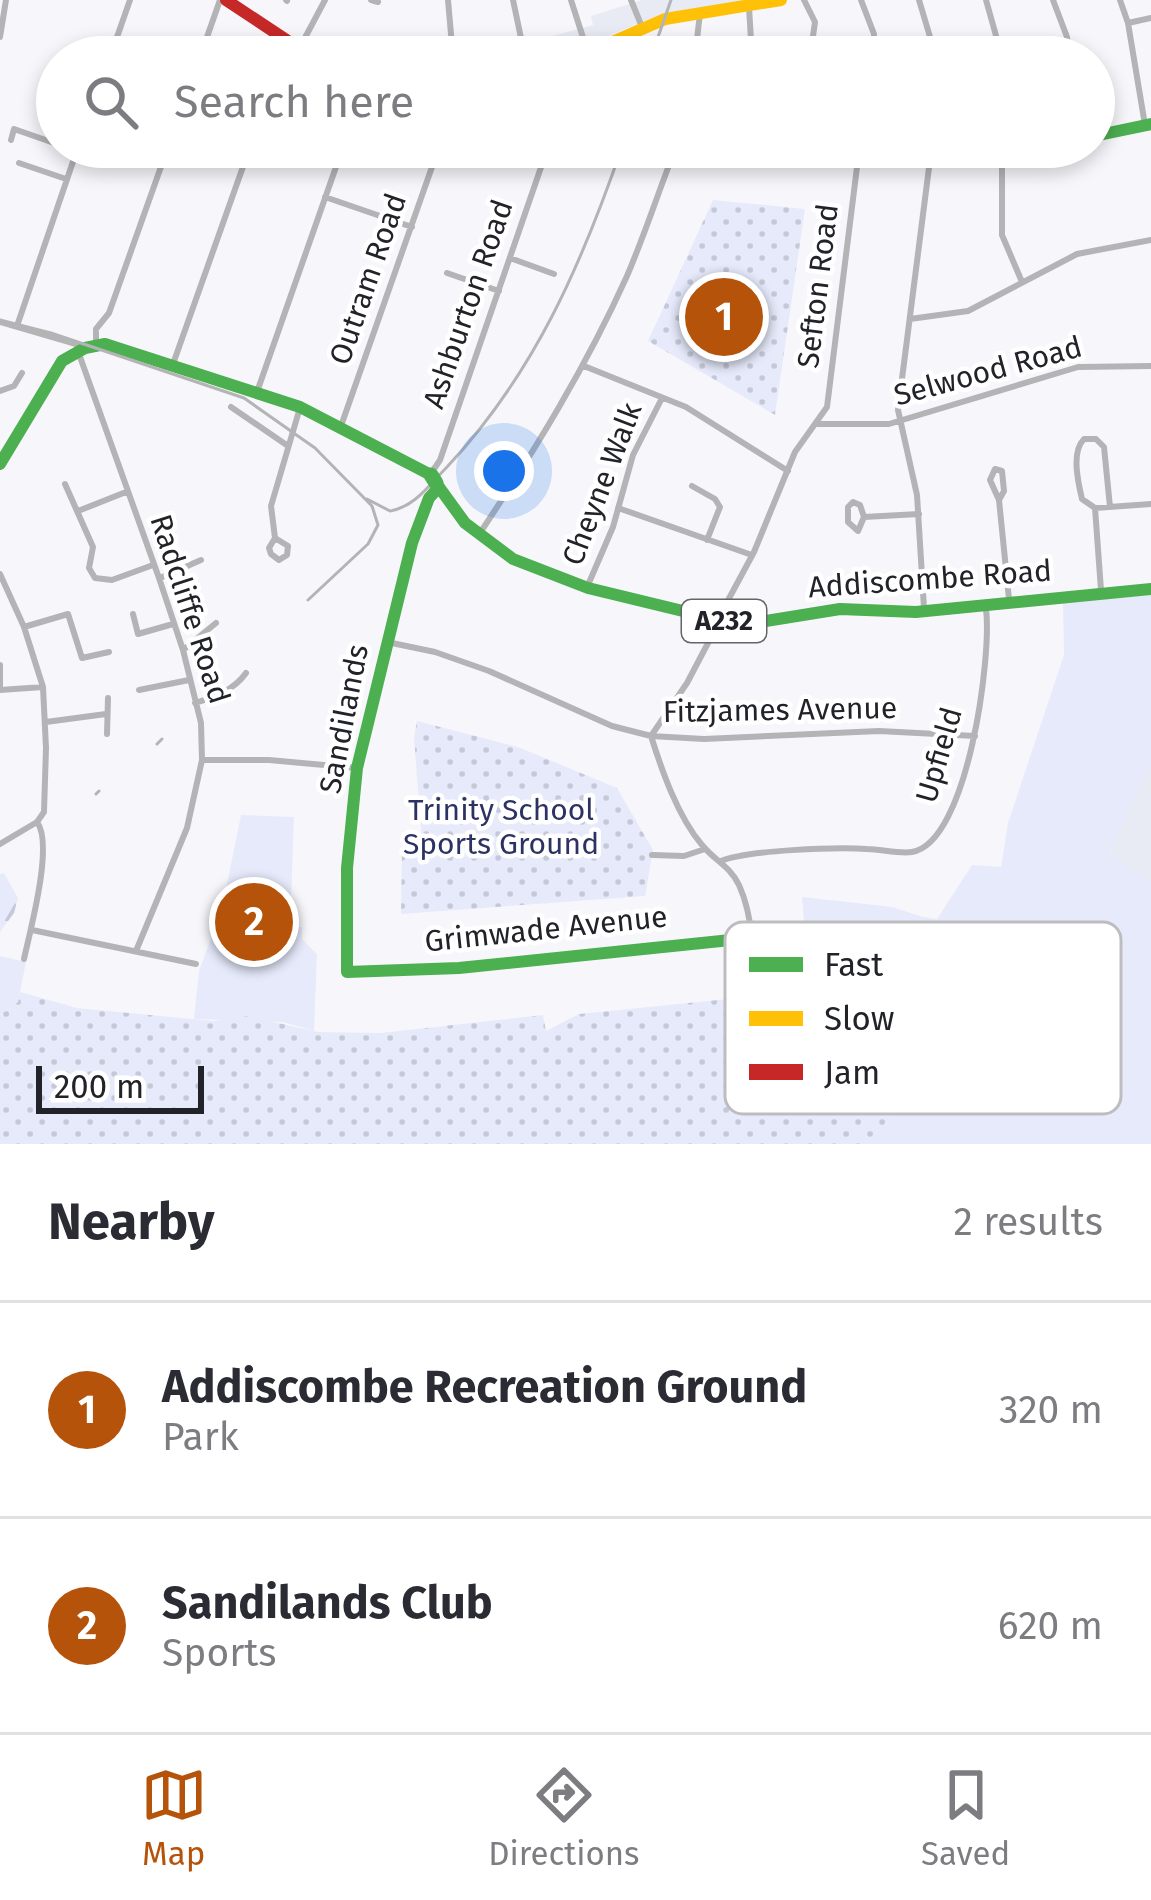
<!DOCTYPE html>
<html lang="en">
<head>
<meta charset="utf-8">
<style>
	body { margin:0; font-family:"Fira Sans",sans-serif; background:#f7f7f7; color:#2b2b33 }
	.scale { position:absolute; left:36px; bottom:30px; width:168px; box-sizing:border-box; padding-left:12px; border:6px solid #222329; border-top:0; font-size:33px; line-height:42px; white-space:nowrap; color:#222329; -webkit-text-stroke:9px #fff; paint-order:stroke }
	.you { position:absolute; left:504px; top:471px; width:42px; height:42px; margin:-30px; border:9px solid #fff; border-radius:50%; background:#1a73e8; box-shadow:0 0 0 18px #1a73e833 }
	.badge { display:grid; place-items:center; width:78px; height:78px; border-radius:50%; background:#b45309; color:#fff; font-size:39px; font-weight:700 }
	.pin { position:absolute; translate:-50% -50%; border:6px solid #fff; box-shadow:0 3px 12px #0006 }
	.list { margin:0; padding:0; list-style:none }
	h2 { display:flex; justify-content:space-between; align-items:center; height:156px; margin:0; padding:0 48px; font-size:51px }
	h2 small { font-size:39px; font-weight:400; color:#7c7c81 }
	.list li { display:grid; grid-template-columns:78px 1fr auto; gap:36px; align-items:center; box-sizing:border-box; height:216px; padding:0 48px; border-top:3px solid #e1e1e2 }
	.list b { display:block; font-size:45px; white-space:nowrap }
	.list p { margin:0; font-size:39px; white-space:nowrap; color:#7c7c81 }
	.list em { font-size:39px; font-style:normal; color:#7c7c81 }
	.icon { flex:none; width:66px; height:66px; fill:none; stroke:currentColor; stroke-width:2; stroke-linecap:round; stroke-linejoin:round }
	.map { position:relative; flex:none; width:1151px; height:1144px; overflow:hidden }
	.search { position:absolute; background:#fff; box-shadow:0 6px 18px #0003; left:36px; right:36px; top:36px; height:132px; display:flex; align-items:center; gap:30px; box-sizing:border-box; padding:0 42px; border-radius:66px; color:#7c7c81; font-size:45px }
	.sheet { height:588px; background:#fff }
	nav { display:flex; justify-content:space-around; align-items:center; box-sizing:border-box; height:168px; border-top:3px solid #e1e1e2; background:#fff; font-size:33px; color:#7c7c81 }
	nav a { display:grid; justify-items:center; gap:6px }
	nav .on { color:#b45309 }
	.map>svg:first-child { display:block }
	.built { fill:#e8eaf4 }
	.green { fill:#e6eafb }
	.forest { fill:url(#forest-firs) }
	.park { fill:url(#park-dots) }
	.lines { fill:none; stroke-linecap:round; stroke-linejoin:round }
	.street { stroke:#b4b4b6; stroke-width:6 }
	.fast { stroke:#4caf50; stroke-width:12 }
	.slow { stroke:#ffc107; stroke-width:12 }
	.jam { stroke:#c62828; stroke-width:12 }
	.tram { stroke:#b3b4b6; stroke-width:3 }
	.fast-bridge { stroke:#4caf50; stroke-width:15 }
	.labels { text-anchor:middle; stroke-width:9; stroke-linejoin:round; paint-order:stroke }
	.shield { fill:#fff; stroke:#646569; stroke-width:3 }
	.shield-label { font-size:27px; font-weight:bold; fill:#222329 }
	.street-label { font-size:30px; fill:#222329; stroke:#fff }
	.park-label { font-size:30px; fill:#2c3363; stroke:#fff }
	.key { fill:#fff; stroke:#bdbdbf; stroke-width:3 }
	.key-label { font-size:33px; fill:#222329 }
</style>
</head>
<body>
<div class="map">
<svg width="1151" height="1144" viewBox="0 0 1151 1144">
	<defs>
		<pattern id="forest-firs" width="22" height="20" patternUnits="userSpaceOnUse" patternTransform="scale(3)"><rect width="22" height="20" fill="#e6eafb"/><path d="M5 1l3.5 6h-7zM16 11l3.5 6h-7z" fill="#c5c8d7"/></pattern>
		<pattern id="park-dots" width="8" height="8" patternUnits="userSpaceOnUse" patternTransform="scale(3)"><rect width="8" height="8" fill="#e6eafb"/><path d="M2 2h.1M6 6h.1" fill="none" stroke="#c5c8d7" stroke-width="1.8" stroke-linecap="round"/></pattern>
	</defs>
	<rect width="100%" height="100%" fill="#f7f7fb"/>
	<path class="built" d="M642,0H752L664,13L557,57H530L527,43L593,25L591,16Z
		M1151,763V882L1109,854Z"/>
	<path class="green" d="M1151,595V763L1109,854L1151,882V1144H863L920,1094L937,919L972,865L1001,867L1008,823L1064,655L1063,602Z
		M241,815L294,817L290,927H302V939L317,954L314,1031L283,1022L194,1019L199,971L222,909Z
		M802,897L892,907L923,917L916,972L807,957Z
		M0,956L26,962L18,1002L0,1015Z"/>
	<path class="forest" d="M4,873L18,898L14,913L0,932V874Z"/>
	<path class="park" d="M713,200L805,209L775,415L648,341Z
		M417,721L518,747L617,788L653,850L645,896L401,914L402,842L422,841L414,737Z
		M923,917L937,919L920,1094L863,1144H0V1015L18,1002L20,992L77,1008L213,1021L247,1016L318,1032L380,1033L543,1015L546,1031L579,1014L748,997L749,1005L793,1002V1016L803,1028L809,1006L807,957L915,972Z"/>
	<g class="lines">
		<path class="street" d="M286,0L287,1
			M371,0L378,2
			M448,0L453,57
			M513,0L525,57
			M571,0L588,53
			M631,0L642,27
			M804,0L815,22L810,57
			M861,0L874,34V57
			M919,0L936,57
			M986,0L1002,57
			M1053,0L1067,37L1069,57
			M1120,0L1128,23L1145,125
			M749,7L752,57
			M1128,23L1151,18
			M0,37L6,0
			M299,49L325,0
			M110,57L130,0
			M200,57L220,0
			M695,57L700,13
			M11,140L14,129L57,144
			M1002,147V235L1022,282
			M19,163L66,179
			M325,197L412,227
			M510,258L554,274
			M447,273L499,291
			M910,319L968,311L1077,254L1151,240
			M0,322L83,346
			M17,326L78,147
			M96,345V329L109,313L168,147
			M79,354L159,578L183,650L201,723L202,760L187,828L136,951
			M173,364L250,147
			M584,366L686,407L788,471
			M0,391L14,386L22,373
			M257,392L343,147
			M231,407L288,446
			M815,424H889L1078,367L1151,366
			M341,426L439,147
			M432,472L440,460L548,147
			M65,484L93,547L89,568L95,578L112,580L153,565
			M692,486L715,499L720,507L707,540
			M999,500L1004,491L1002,471L995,469L990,480L999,500L1009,599
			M853,502L860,505L864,517L858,531L848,522V507Z
			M618,508L749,554
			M1095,508L1151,504
			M78,511L126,492
			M864,517L919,514
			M480,533C535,450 586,367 627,276C645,234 659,190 676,147
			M275,538L269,548L271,554L279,560L287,555L288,546L275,538L271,506L299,411
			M0,574L24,627L43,687L46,748L44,812L37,822L0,844
			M160,578L201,560
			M588,585L613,527L633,455L662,398
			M1101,590L1095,508L1082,499C1078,482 1071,452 1084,439H1096L1104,447L1110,507
			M924,608L917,495L898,410L931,152
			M133,614L138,634L173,624
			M719,617L754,552L795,452L827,407L859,151
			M718,624L687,683L651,736C662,771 678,817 702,845C715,861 730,866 739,885C755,920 754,967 754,1005
			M24,627L68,614L82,658L109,652
			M387,642L435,652L489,671L612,726L651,736L704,739L879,731L975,736
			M183,650L216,623
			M0,665V687
			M0,690L43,687
			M139,690L189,680
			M195,703C215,697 234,690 246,673
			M46,722L106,714
			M107,734L108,698
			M202,760H269L357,768
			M652,855L684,856L705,849
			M721,861C746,850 837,847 867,849C881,849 898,854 912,852C968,843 992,655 986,609
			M32,930L196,964
			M24,959C30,931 54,844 37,822"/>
		<path class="fast" d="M1094,136L1151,124
			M836,147L886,152L1031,147
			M0,464L62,361L85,348L105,344L300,407L431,475
			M436,483L465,523L513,559L588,588L720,620L760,622L840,609L916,612L1151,589
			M439,487L429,498L412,543L357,768L347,868V972L459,968L750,938"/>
		<path class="slow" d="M578,57L665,19L781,0"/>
		<path class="jam" d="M226,0L312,57"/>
		<path class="tram" d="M651,57L671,0
			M0,320L51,333L244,398L315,448L372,506L378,525L368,544L308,600
			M367,499L390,511C415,507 430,484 447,467C534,374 581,266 622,147
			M157,744L162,739
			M96,794L99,791"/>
		<path class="fast-bridge" d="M431,475L436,483"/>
	</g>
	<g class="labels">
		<rect class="shield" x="682" y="600" width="84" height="42" rx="9"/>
		<g class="shield-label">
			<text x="724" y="630">A232</text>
		</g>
		<g class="street-label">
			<text transform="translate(368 279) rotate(-71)" y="10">Outram Road</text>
			<text transform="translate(818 286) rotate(-83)" y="10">Sefton Road</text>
			<text transform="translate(468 304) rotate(-71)" y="10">Ashburton Road</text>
			<text transform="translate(988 371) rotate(-15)" y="10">Selwood Road</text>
			<text transform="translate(602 484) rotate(-69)" y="10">Cheyne Walk</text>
			<text transform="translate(930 579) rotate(-4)" y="10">Addiscombe Road</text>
			<text transform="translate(190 609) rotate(72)" y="10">Radcliffe Road</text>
			<text transform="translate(780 710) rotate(-1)" y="10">Fitzjames Avenue</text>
			<text transform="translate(344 719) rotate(-79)" y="10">Sandilands</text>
			<text transform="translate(939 755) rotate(-74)" y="10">Upfield</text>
			<text transform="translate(546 929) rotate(-6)" y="10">Grimwade Avenue</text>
		</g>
		<g class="park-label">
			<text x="501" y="820">Trinity School<tspan x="501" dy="34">Sports Ground</tspan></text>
		</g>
	</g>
	<rect x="725" y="922" width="396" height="192" rx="18" class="key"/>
	<rect x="749" y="957" width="54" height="15" fill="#4caf50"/>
	<rect x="749" y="1011" width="54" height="15" fill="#ffc107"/>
	<rect x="749" y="1064" width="54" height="16" fill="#c62828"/>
	<g class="key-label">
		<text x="824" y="976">Fast</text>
		<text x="824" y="1030">Slow</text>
		<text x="824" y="1084">Jam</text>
	</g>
</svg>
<div class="scale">200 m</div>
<div class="you"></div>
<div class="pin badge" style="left:724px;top:317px">1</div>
<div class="pin badge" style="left:254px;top:922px">2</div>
<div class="search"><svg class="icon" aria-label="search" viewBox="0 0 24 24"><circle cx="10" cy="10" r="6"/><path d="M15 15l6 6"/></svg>Search here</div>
</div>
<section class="sheet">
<h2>Nearby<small>2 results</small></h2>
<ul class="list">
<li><span class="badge">1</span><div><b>Addiscombe Recreation Ground</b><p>Park</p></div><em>320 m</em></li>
<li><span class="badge">2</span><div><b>Sandilands Club</b><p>Sports</p></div><em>620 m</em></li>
</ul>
</section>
<nav>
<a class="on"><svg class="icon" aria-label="map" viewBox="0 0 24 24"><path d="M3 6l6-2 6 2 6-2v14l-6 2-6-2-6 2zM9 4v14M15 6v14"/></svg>Map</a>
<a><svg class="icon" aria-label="directions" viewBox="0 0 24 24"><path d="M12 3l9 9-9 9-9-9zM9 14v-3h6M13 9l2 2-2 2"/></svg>Directions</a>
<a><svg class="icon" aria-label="saved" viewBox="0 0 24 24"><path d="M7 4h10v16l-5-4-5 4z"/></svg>Saved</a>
</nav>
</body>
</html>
